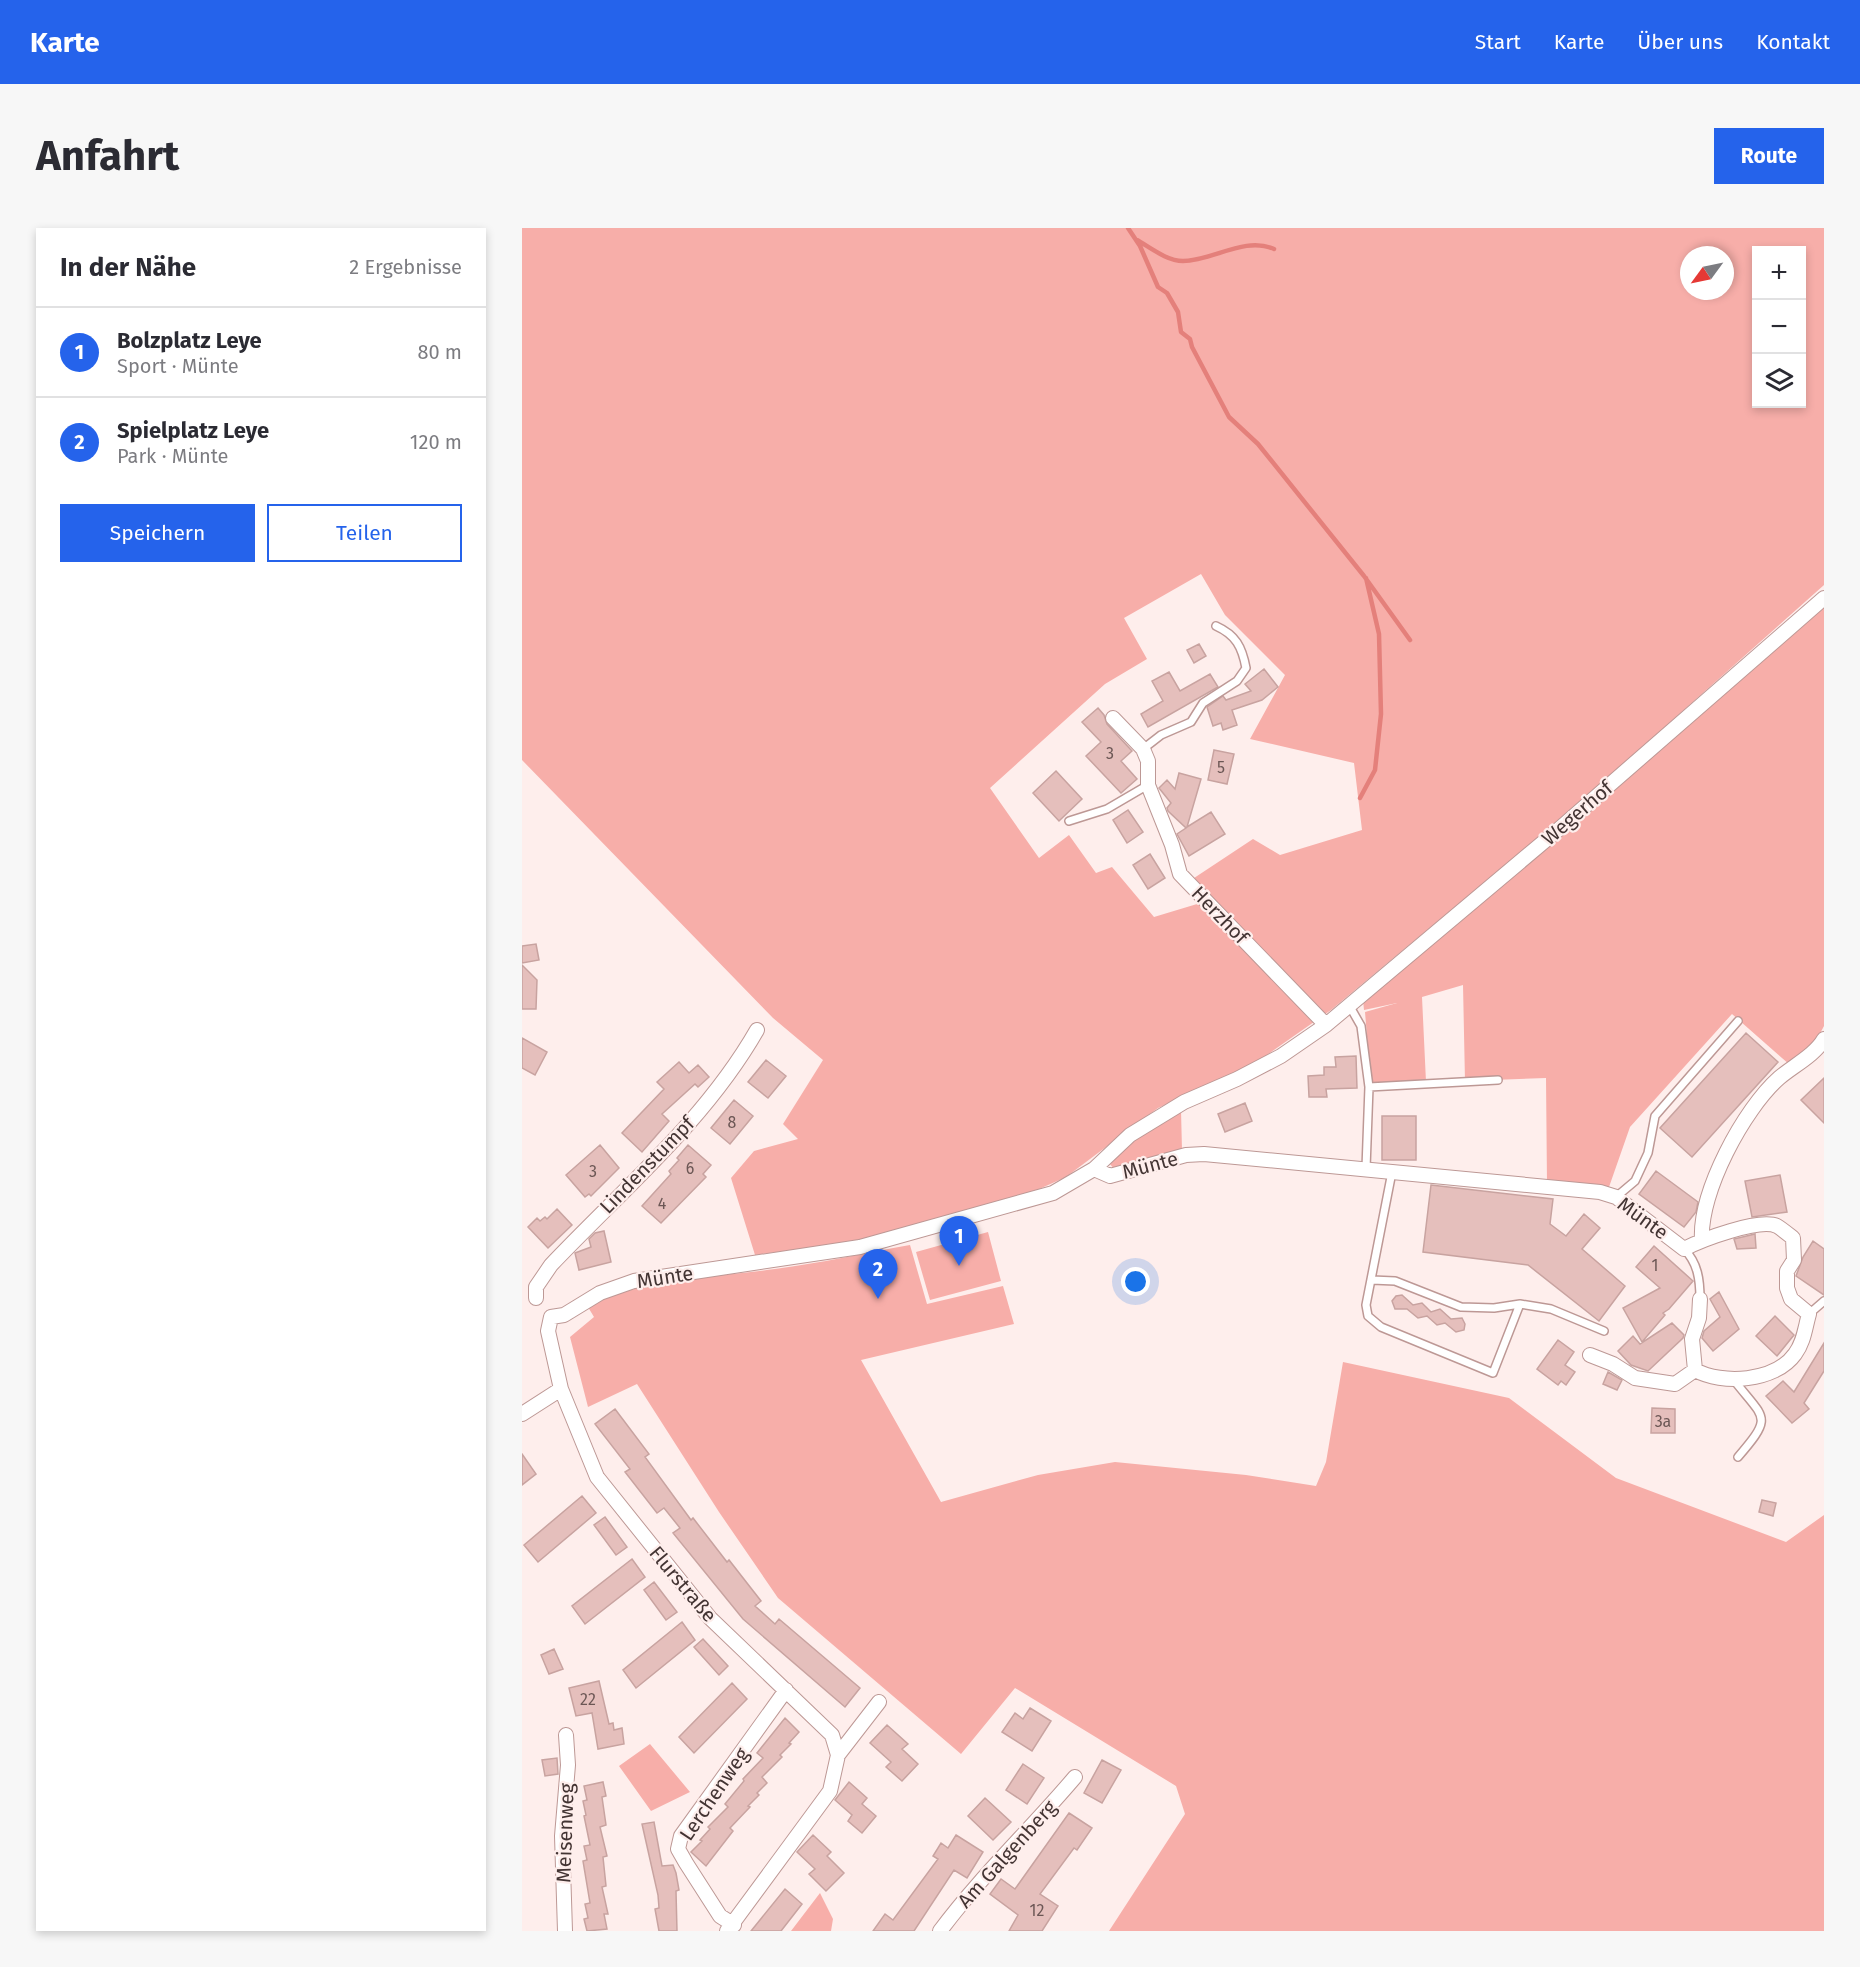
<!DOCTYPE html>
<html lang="de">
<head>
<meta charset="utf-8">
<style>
	body { margin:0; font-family:"Fira Sans",sans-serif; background:#f7f7f7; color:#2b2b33 }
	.controls { position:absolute; right:18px; top:18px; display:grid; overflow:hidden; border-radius:0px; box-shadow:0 3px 9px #0003 }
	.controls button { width:54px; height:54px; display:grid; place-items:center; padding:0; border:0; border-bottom:2px solid #e1e1e2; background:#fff; color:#2b2b33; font:30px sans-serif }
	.compass { position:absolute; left:1158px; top:18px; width:54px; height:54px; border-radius:50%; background:#fff; box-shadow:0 3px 9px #0003; rotate:237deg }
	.you { position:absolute; left:614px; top:1054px; width:21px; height:21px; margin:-15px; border:4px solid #fff; border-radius:50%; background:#1a73e8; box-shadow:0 0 0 9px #1a73e833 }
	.badge { display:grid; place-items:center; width:39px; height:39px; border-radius:50%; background:#2563eb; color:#fff; font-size:20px; font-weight:700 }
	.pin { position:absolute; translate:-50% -50px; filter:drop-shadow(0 2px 3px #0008) }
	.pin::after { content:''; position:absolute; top:32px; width:21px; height:18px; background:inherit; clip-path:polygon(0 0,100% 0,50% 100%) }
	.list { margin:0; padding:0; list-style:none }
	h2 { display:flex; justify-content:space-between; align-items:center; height:78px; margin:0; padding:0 24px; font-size:26px }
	h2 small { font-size:20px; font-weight:400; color:#7c7c81 }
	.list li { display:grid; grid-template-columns:39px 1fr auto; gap:18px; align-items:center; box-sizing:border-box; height:90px; padding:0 24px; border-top:2px solid #e1e1e2 }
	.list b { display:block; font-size:22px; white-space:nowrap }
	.list p { margin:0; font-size:20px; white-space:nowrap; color:#7c7c81 }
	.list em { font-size:20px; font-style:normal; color:#7c7c81 }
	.actions { display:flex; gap:12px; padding:18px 24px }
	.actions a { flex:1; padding:14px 0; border:2px solid #2563eb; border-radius:0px; text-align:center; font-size:21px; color:#2563eb }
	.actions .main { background:#2563eb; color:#fff }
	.icon { flex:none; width:33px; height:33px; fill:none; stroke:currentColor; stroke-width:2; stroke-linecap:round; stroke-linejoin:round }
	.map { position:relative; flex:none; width:1302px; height:1703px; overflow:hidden; border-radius:0px }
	header { display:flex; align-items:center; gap:36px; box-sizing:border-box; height:84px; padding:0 30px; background:#2563eb; color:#fff }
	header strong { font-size:28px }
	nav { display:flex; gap:33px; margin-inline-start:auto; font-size:21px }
	.intro { display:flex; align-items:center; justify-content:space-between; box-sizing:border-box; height:144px; padding:0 36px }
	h1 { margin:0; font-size:42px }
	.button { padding:15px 27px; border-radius:0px; background:#2563eb; color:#fff; font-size:21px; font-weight:700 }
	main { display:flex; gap:36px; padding:0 36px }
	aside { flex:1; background:#fff; border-radius:0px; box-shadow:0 3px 9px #0003 }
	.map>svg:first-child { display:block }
	.green { fill:#f7aea9; fill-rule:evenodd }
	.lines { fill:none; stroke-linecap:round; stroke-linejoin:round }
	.stream { stroke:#e4807b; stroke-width:4.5 }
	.building { fill:#e5bfbc; stroke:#c8a3a0; stroke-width:1.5 }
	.lane-casing { stroke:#bd9895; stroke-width:10 }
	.street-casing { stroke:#bd9895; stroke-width:16 }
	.lane { stroke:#fff; stroke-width:7 }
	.street { stroke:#fff; stroke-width:14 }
	.labels { text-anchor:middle; stroke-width:4.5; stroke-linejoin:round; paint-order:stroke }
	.number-label { font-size:16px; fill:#6c5755 }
	.street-label { font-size:20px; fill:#433433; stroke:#feeeec }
</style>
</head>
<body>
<header>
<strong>Karte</strong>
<nav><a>Start</a><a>Karte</a><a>Über uns</a><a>Kontakt</a></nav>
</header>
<div class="intro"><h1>Anfahrt</h1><a class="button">Route</a></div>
<main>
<aside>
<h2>In der Nähe<small>2 Ergebnisse</small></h2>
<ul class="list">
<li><span class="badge">1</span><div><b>Bolzplatz Leye</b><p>Sport · Münte</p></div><em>80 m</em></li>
<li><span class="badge">2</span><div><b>Spielplatz Leye</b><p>Park · Münte</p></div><em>120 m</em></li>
</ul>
<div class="actions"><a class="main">Speichern</a><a>Teilen</a></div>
</aside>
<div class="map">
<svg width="1302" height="1703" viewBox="0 0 1302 1703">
	<rect width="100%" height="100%" fill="#feeeec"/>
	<path class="green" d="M0,0H1302V357L1053,579L809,782L735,834L636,880L544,949L515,962L330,1014L233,1027L209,950L232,923L276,911L261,896L301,832L251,790L0,532ZM1234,22H1280V176H1234ZM1167,27H1203V63H1167ZM679,346L703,387L763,447L728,511L832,535L840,602L758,627L731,611L663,656L675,676L632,689L590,639L574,645L547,607L517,630L468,560L583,456L625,431L602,390Z
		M1302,378V798L1295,811L1268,837L1210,786L1108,899L1087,959L1025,956L1024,850L943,853L941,757L900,769L904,854L849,857L843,784L875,775L842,782L841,772L1054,596Z
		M659,882L660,922L594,943L587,935C608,913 632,896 659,882Z
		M466,1004L479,1053L408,1072L394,1024Z
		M388,1017L405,1076L481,1058L492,1096L339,1132L419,1274L516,1247L593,1234L724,1247L794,1258L804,1234L821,1134L987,1170L1094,1250L1264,1314L1302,1287V1703H587L663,1586L654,1558L493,1460L439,1526L256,1370L197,1284L115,1156L66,1179L48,1109L72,1089L66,1079C117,1050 195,1049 253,1041C299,1035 343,1025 388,1017Z
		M128,1516L168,1564L129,1583L97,1538Z
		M298,1665L311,1691L309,1703H269Z"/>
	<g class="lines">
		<path class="stream" d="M606,0L618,18L636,59L645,65L656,84L659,104L668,111L670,119L707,189L736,216L842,348L888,412
			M615,12C629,20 645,33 661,33C691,33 722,8 752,21
			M838,570L853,542L859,486L857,406L844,350"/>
	</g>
	<path class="building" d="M677,416L684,428L672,435L665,422Z
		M742,441L756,459L740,472L710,482L715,497L701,502L699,495L691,498L685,479L701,468L704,472L729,463L723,456Z
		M647,444L658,463L688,446L696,459L626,499L619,486L641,473L630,453Z
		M576,480L582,487L585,496L610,523L599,533L615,551L599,565L564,528L579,514L560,494Z
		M692,522L712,526L705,556L686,552Z
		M534,543L560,571L537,593L511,565Z
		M657,545L679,551L665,599L689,584L703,606L667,628L655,606L664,600L646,583L645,580L649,575L637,560L645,552L653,561Z
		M606,582L621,604L605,615L591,592Z
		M628,626L643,650L626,661L611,637Z
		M14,716L17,732L0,735V718Z
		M0,737L15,752L14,781H0Z
		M1224,805L1256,834L1170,929L1138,900Z
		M0,810L25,824L13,847L0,840Z
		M834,828L835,860L804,861L805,869H787L786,848L802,847V839H814L813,829Z
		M244,832L264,848L246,870L226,854Z
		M157,834L167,845L176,837L187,849L176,859L173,856L140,886L147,893L120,924L100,905L142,861L135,854Z
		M1302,850V895L1279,872Z
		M212,872L231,888L208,916L189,900Z
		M723,875L730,893L703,904L696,886Z
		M860,888H894V932H860Z
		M78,917L97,940L69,968L67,966L63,969L44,947Z
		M166,917L189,937L181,946L184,949L139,995L120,978L149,946L147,943L157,932L155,930Z
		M1134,943L1176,974L1174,984L1162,999L1117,966Z
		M1258,947L1265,984L1230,989L1223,953Z
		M909,957L1031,971L1028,996L1044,1008L1062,986L1078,1000L1060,1021L1103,1058L1077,1093L1006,1037L901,1024Z
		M35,981L50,997L26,1020L6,999L15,990L18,993L23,989L25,991Z
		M82,1003L89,1034L57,1042L53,1025L69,1019L67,1011L73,1005Z
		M1233,1006L1234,1020L1215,1021L1212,1011Z
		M1291,1013L1302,1021V1067L1274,1048L1281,1029Z
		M1132,1018L1171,1053L1147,1081L1141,1085L1143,1087L1120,1114L1101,1080L1138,1060L1114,1039Z
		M1197,1064L1217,1101L1191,1123L1180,1110L1182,1103L1198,1089L1188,1071Z
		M880,1067L891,1077L900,1075L909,1084L918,1081L929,1091L940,1090L943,1096L942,1102L934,1104L923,1095L915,1097L905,1088L896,1090L885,1081H873L870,1073L874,1068Z
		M1253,1088L1272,1107L1255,1128L1234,1108Z
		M1150,1095L1162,1107L1161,1110L1126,1143L1109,1137L1096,1123L1111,1108L1118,1116Z
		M1036,1112L1052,1124L1043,1137L1053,1144L1044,1157L1039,1153L1036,1157L1015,1141Z
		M1302,1115V1143L1282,1175L1287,1181L1270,1195L1244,1168L1261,1153L1272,1164Z
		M1086,1144L1100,1152L1095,1162L1081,1156Z
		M1130,1180L1153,1181V1205H1129Z
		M93,1181L127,1226L123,1229L169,1292L171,1290L205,1334L207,1332L239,1373L233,1378L253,1396L257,1391L338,1460L323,1479L221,1391L151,1305L158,1300L142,1280L135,1285L103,1244L108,1241L73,1196Z
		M0,1226L14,1246L0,1257Z
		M60,1268L74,1285L16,1334L2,1317Z
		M1240,1272L1254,1275L1251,1288L1237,1284Z
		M83,1289L105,1319L94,1327L72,1297Z
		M110,1331L123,1349L63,1396L50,1378Z
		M132,1354L155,1384L144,1392L122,1362Z
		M160,1394L173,1412L114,1460L101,1442Z
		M181,1411L206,1438L197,1447L172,1419Z
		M32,1421L41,1441L27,1446L19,1427Z
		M77,1453L87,1496L91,1495L92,1502L100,1500L102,1516L76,1521L70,1485L54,1488L47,1460Z
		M210,1455L225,1471L172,1525L157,1509Z
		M508,1480L529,1493L510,1523L480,1504L493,1485L501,1491Z
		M263,1490L277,1504L267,1515L269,1516L258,1527L260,1529L240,1549L245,1555L235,1565L237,1567L226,1578L228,1579L208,1600L211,1603L184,1638L169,1624L180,1613L178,1612L188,1601L186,1599L206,1579L203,1576L222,1553L221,1551L241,1530L235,1525Z
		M365,1497L386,1516L380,1521L396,1536L380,1553L364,1539L369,1534L348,1515Z
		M35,1530L36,1546L23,1548L20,1532Z
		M580,1532L599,1542L580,1575L562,1565Z
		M501,1536L522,1550L505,1576L484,1562Z
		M81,1554L84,1568L80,1569L84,1597L78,1599L85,1628L81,1629L84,1658L80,1659L86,1686H82L85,1701L65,1703L62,1691L66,1690L63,1676L68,1675L61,1633L65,1632L62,1618L68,1617L62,1588L64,1587L61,1573L65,1572L62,1558Z
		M327,1554L345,1570L340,1576L354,1588L340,1605L326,1593L330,1587L313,1572Z
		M463,1570L489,1594L471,1612L446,1588Z
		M547,1585L570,1600L555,1622L552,1620L518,1666L536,1678L520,1703H487L496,1687L468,1666L479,1651L493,1661Z
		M132,1594L140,1638L151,1637L154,1645L157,1662L154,1663L155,1703H137L133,1681L137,1680L136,1667L120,1596Z
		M291,1607L309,1624L305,1628L322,1645L304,1663L287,1646L293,1641L275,1624Z
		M434,1607L461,1624L445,1650L432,1642L392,1703H351L363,1686L371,1692L416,1631L411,1628L419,1615L426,1620Z
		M263,1661L280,1676L259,1703H229Z"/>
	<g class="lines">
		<defs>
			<path id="lane" d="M621,521L639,507L669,494L681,475L715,453L724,440C720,419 714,407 694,398
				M547,593L585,581L626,557
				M827,777L839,798L847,859
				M844,940L847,859L976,852
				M870,944L844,1077L846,1088L859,1099L971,1145L998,1076
				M1094,969L1113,953L1126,925L1133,888L1216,793
				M1162,1021C1176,1035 1178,1052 1178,1071
				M850,1052L873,1053L939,1079L972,1080L998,1076L1029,1081L1082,1103
				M1287,1086L1302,1073
				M1211,1151C1243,1192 1252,1187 1216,1229"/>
			<path id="street" d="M591,490L621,521L626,533V557L650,617L658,646L804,797
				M572,941L588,948L664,927L682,926L1078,964L1094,969L1162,1021C1179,1012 1237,990 1255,998C1260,1001 1266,1006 1271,1010L1272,1032L1265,1043V1060L1269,1071L1287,1086C1283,1100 1282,1114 1273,1126C1253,1154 1200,1157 1173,1142L1170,1111L1177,1090L1178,1071
				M1180,1012C1177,964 1222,881 1257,850C1271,838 1293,827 1302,811
				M14,1070V1059L29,1037C100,962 183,893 235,802
				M29,1089L42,1087L78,1065L112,1053L338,1019L531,965L572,941L608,907L662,874L715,851L759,828L804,797L1037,601L1302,370
				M29,1089L26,1103L39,1161L75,1249L188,1390L310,1507L316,1527L308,1563L205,1703
				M1068,1127L1091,1136L1113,1150L1153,1156L1173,1142
				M0,1186L39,1161
				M316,1527L357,1474
				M212,1697L198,1688L164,1635L156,1621L159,1608L264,1462
				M43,1703L40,1608L46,1537L44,1507
				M418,1703C459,1648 509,1601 553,1549"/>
		</defs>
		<use href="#lane" class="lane-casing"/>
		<use href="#street" class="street-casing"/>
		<use href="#lane" class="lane"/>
		<use href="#street" class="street"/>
	</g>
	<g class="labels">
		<g class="number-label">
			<text x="588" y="531">3</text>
			<text x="699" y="545">5</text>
			<text x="210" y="900">8</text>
			<text x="168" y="946">6</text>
			<text x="71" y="949">3</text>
			<text x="140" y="981">4</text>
			<text x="1133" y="1043">1</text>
			<text x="1141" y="1199">3a</text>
			<text x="66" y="1477">22</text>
			<text x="515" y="1688">12</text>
		</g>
		<g class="street-label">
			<text transform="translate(1055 585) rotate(-41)" y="7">Wegerhof</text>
			<text transform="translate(698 687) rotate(46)" y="7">Herzhof</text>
			<text transform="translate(125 937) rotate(-46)" y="7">Lindenstumpf</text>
			<text transform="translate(628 937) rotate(-15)" y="7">Münte</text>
			<text transform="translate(1121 990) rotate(36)" y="7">Münte</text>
			<text transform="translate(143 1049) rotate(-9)" y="7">Münte</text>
			<text transform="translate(161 1356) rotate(50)" y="7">Flurstraße</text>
			<text transform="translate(192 1566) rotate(-56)" y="7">Lerchenweg</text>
			<text transform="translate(43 1605) rotate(-88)" y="7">Meisenweg</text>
			<text transform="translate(485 1626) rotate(-48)" y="7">Am Galgenberg</text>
		</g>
	</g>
</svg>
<div class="controls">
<button>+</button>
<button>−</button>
<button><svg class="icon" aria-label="layers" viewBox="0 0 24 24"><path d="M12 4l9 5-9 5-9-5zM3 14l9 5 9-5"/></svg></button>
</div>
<svg class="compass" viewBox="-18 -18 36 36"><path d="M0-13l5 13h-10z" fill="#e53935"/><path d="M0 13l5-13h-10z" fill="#7c7c81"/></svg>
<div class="you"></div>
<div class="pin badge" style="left:437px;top:1038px">1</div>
<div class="pin badge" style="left:356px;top:1071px">2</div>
</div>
</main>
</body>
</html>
